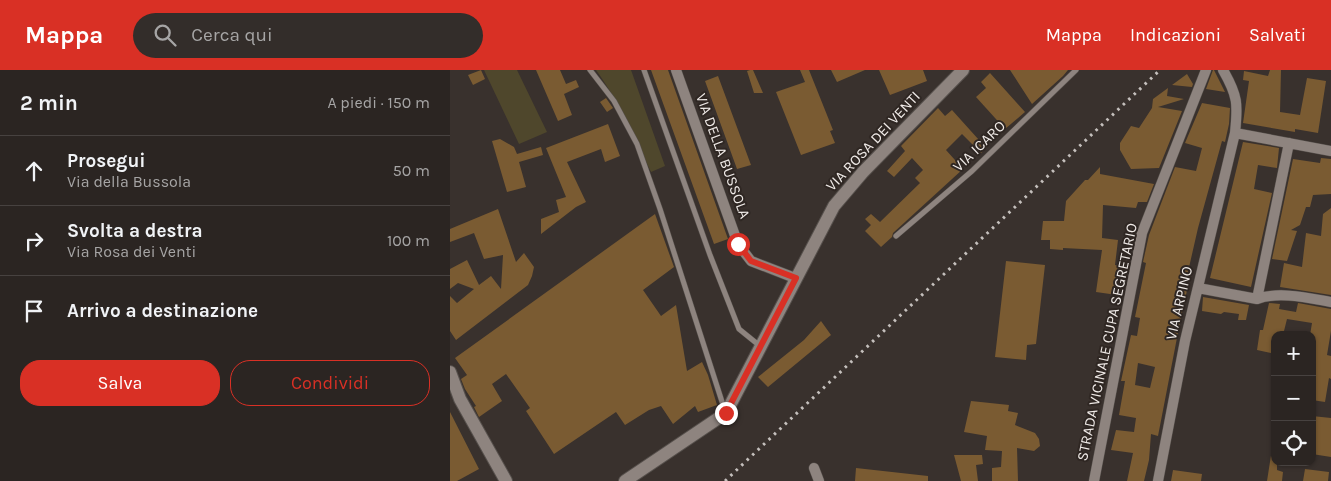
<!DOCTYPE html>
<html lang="it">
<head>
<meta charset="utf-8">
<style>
	body { margin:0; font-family:Karla,sans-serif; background:#332d2a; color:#f1f3f6 }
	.controls { position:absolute; right:15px; bottom:15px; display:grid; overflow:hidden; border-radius:10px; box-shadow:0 1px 4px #0004 }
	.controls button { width:45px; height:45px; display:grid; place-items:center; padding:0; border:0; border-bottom:1px solid #474240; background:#2b2522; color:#f1f3f6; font:25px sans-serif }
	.stop { position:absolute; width:15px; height:15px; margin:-11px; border:4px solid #d93025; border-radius:50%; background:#fff }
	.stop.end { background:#d93025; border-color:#fff; box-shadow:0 1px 5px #0008 }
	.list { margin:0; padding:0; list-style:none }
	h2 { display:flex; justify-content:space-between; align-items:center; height:65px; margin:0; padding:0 20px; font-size:21px }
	h2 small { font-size:16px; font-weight:400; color:#a6a5a5 }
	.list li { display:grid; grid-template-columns:32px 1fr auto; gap:15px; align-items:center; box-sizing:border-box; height:70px; padding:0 20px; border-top:1px solid #474240 }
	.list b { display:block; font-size:19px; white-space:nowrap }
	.list p { margin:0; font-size:16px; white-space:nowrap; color:#a6a5a5 }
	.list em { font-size:16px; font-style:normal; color:#a6a5a5 }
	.actions { display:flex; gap:10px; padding:15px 20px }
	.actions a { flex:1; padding:11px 0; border:1px solid #d93025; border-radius:20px; text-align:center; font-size:18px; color:#d93025 }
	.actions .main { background:#d93025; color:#fff }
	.icon { flex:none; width:28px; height:28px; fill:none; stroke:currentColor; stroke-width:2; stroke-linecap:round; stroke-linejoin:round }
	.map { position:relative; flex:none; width:881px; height:411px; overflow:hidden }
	header { display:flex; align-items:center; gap:30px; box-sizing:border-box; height:70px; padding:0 25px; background:#d93025; color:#fff }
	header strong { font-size:24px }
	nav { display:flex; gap:28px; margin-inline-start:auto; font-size:18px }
	.search { width:350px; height:45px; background:#332d2a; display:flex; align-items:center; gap:12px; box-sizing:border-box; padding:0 18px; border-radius:28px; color:#a6a5a5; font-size:19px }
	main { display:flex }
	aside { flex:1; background:#2b2522 }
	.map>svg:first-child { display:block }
	.green { fill:#4f472c }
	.building { fill:#7a5b32; fill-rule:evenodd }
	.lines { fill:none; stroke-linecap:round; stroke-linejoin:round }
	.lane-casing { stroke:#56504c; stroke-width:6 }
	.street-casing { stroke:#56504c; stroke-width:11 }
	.secondary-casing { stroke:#56504c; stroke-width:14 }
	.lane { stroke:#8e847f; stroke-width:5 }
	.street { stroke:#8e847f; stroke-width:10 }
	.secondary { stroke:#8e847f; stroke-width:12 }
	.rail { stroke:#c5c0bd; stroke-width:3; stroke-dasharray:2.5 5; stroke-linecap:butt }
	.route { stroke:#d93025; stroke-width:6 }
	.labels { text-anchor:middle; stroke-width:4; stroke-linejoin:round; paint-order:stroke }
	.street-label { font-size:15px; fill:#f0ebe8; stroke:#2f2723 }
</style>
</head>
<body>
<header>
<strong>Mappa</strong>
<div class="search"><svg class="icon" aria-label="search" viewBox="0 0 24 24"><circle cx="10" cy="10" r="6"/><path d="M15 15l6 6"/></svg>Cerca qui</div>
<nav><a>Mappa</a><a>Indicazioni</a><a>Salvati</a></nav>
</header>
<main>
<aside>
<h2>2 min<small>A piedi · 150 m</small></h2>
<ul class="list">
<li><svg class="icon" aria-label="ahead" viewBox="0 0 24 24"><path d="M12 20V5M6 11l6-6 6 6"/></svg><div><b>Prosegui</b><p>Via della Bussola</p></div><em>50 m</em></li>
<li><svg class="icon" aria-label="right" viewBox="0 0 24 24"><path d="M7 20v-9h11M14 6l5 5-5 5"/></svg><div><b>Svolta a destra</b><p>Via Rosa dei Venti</p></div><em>100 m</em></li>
<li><svg class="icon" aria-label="arrive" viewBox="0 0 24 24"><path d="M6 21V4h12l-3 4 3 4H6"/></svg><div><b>Arrivo a destinazione</b></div></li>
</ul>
<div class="actions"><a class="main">Salva</a><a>Condividi</a></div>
</aside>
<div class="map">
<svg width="881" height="411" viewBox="0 0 881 411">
	<rect width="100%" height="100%" fill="#39312d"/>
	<path class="green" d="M34,0H67L97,62L69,74Z
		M146,0H181L215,96L201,102C184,64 170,34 146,0Z"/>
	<path class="building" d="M31,0L35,9L23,15L18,5Z
		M86,0H110L116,14L126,10L129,17L114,24L122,45L108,51Z
		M201,0H218L278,169L264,174Z
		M300,0H303L313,23H304L297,1Z
		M350,0H359L383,60L380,61L385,73L351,85L326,22L355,12Z
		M381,0H415L387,12Z
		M429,0H473L477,11L440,25Z
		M560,0H618L613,6L582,34Z
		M763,0H764L775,22L756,19Z
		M820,0H831L830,42L850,45L857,8L876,11L868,63L845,59V62L793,53L799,11L793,10L794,1L818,6Z
		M540,3L575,42L555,59L526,27L536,18L531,12Z
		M737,4L743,14L742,17L722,15Z
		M268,6L301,95L287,99L255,11Z
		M718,18L717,26L734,29L708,37L732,41L709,98L681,99L670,80V73L681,56L689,58L702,38L703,29Z
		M156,28L163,38L157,42L150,32Z
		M752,33L780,38L779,54L775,72L772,71L748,158L735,215L738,216L731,247L708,366L701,364L699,390L694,411H677L683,383L661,380L666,360L684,362L686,348L669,345L675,311H671L681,265L687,266L690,248L685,247L696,193L693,192L699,165L725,97L746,101L752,78L735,73ZM688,293L705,297L700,318L685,315Z
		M488,38L495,46L502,40L529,70L532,68L539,75L531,83L512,64L496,80L513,99L443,163L442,167L431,177L415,161L421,155L415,149L421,144L430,152L470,113L465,108L473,100L462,88L444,107L437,101L455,81L451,76Z
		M158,54L170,86L155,92L151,79L117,92L136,132L126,137L91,164V149L109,142L106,130L116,127L96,78Z
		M50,69L64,77L67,84L91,77L93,85L69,92L76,117L57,122L42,71Z
		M793,72L829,78L827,98L808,95L804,119L822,123L801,217L760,208Z
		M871,88L881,89V124L863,125L860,137H856L850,155L841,160L847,161L837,191L822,189L843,89L870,93Z
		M650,97V104L704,114L697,132H688L686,138L653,135L652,168L668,170L665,195L670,196L667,225L646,222L652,180L613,178V180L600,179V170H591L593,151H614L616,131L635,110H638Z
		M881,138V225L830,217L834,193L852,197L856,163L871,166L873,144Z
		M48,139L66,192L74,183L84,197L82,206L78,215L6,270L0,261V226L7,233L24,219L8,213L0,219V199L17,190L29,215L41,206L51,219L53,185L34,189L24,163L0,172V159Z
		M205,144L224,197L193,220L211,246L226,235L237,301L252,292L258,305L267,335L248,342L245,336L223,354L211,336L199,340L175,355L166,342L104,384L76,341L80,338L56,304L42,314L52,331L29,347L24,337L26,336L15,319L11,309L17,305L5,288Z
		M556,191L595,195L586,274L577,275L576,290L545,287Z
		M753,227L799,235L796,250H788L789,244L774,242L771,244L752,241Z
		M819,233L830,234L829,239L846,242L848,233L881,239V261L877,285L881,286V309L879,308L875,332L862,330V265H860L862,253L837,249L833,265H825V284L807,280L810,260H813Z
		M371,251L381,265L318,317L308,307L354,270Z
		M521,331L559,335L558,341L568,343L565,355L585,363L589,369L590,376L584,381L567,378L568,411H542V398L551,397L552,381L535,380L537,366L514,362Z
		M0,342L29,399L7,411H0Z
		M862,346L881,348V387L862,384Z
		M822,379H825V392H827V400L833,402L832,411H817Z
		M504,385H532L533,394L526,395L528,411H511Z
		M406,398L478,406V411H405Z
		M855,399L879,402L878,411H853Z
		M723,400L752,404L751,411H721Z"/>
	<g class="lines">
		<defs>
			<path id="lane" d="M140,0L164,31L187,74L210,139L275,341
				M194,0L260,185L289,259L310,276
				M446,166L522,101L626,0"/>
			<path id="street" d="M226,0L288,174L301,191L345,208
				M785,63L881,81
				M748,218L807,229C829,221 858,228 881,232
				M807,229L839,73
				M364,398L369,411
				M644,411L692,163L756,0
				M708,411L735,271L785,63C788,34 788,26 773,0"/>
			<path id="secondary" d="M0,302L10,329L56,411
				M175,411L276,343L384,136L413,102L513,0"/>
		</defs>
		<use href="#lane" class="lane-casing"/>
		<use href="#street" class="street-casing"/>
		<use href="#secondary" class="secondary-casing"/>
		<use href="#lane" class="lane"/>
		<use href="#street" class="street"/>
		<use href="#secondary" class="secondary"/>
		<path class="rail" d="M275,411L710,0"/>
	</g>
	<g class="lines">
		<path class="route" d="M276,343L346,208L301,191L288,174"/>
	</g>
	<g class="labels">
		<g class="street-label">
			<text transform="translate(423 71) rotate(-47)" y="5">VIA ROSA DEI VENTI</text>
			<text transform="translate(529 76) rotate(-44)" y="5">VIA ICARO</text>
			<text transform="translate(273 86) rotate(70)" y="5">VIA DELLA BUSSOLA</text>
			<text transform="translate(729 233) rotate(-77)" y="5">VIA ARPINO</text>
			<text transform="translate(657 272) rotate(-78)" y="5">STRADA VICINALE CUPA SEGRETARIO</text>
		</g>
	</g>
</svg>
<div class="controls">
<button>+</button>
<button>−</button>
<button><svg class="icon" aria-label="locate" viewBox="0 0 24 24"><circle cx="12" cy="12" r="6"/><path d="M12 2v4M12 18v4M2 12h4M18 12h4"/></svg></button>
</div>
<div class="stop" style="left:288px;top:174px"></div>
<div class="stop end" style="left:276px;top:343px"></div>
</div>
</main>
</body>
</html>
